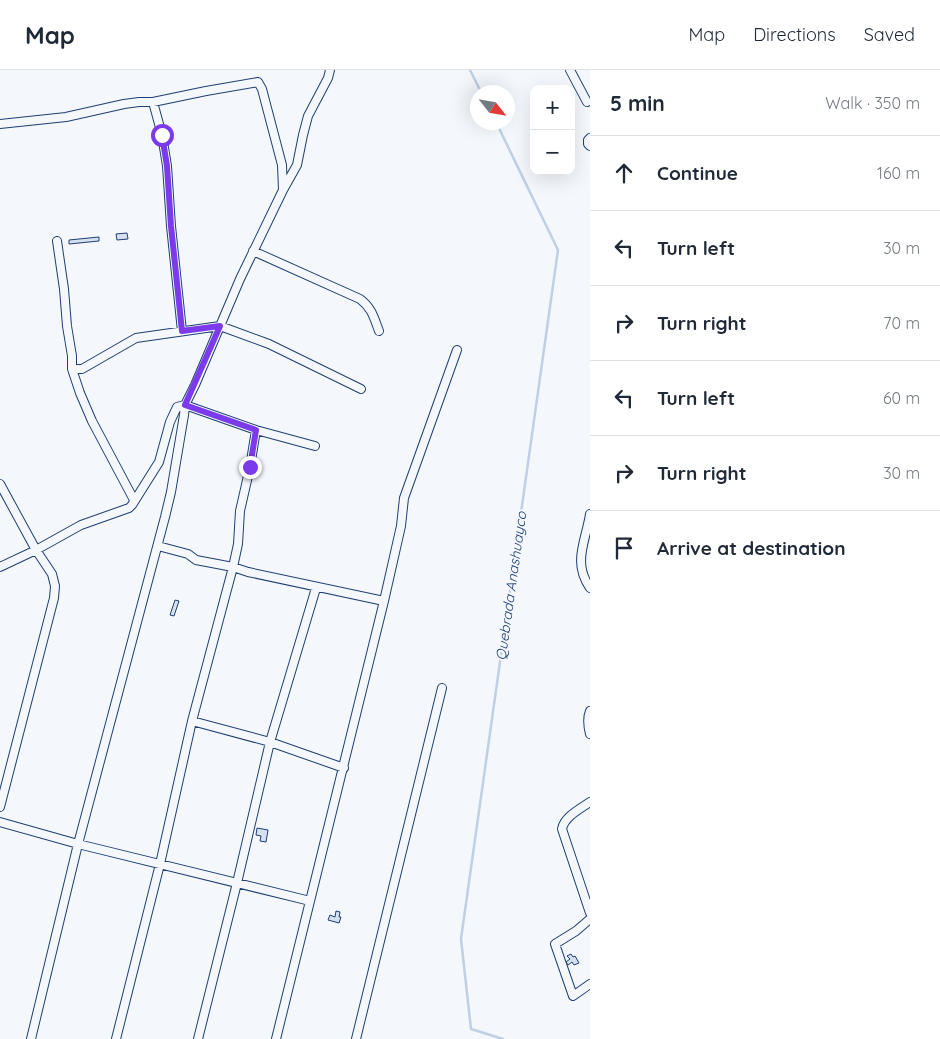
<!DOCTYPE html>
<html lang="en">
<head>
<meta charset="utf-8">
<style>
	body { margin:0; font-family:Quicksand,sans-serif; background:#f6f6f7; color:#1f2937 }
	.controls { position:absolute; right:15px; top:15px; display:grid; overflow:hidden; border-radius:10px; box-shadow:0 5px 20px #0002 }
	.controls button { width:45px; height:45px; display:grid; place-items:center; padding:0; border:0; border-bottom:1px solid #e0e1e3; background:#fff; color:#1f2937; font:25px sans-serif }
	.compass { position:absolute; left:470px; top:15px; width:45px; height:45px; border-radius:50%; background:#fff; box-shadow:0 5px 20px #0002; rotate:121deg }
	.stop { position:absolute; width:15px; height:15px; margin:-11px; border:4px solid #7c3aed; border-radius:50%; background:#fff }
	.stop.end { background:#7c3aed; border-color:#fff; box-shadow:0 1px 5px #0008 }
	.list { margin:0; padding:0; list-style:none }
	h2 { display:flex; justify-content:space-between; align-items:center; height:65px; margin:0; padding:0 20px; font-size:21px }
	h2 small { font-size:16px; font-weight:400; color:#747a83 }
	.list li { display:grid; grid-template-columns:32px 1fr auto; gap:15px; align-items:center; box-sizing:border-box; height:75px; padding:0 20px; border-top:1px solid #e0e1e3 }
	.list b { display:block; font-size:19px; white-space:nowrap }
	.list em { font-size:16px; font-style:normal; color:#747a83 }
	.icon { flex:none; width:28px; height:28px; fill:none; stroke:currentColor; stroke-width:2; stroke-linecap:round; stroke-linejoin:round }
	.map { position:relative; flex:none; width:590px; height:969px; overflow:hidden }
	header { display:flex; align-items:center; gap:30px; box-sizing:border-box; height:70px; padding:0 25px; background:#fff; border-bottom:1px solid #e0e1e3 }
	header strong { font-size:24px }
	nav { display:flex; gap:28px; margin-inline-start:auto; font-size:18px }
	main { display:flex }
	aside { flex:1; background:#fff }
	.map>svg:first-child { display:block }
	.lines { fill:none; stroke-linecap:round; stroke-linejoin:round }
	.stream { stroke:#bed0e5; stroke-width:2.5 }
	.building { fill:#d5e0f0; stroke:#1d3f73 }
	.minor-casing { stroke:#1d3f73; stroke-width:10 }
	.minor { stroke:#f4f7fb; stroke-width:8 }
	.route { stroke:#7c3aed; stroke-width:6 }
	.labels { text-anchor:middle; stroke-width:4; stroke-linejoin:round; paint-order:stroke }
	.water-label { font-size:14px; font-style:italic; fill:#1d3f73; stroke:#f4f7fb }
</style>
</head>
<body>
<header>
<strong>Map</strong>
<nav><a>Map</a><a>Directions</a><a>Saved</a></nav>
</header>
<main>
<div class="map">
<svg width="590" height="969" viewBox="0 0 590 969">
	<rect width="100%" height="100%" fill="#f4f7fb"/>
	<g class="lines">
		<path class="stream" d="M470,0L481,22
			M496,52L558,180L461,869L471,959L503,969"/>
	</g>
	<path class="building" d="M127,163L128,169L117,170L116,164Z
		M99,167V171L69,174V170Z
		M175,530L179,531L174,546L170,545Z
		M257,758L268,760L266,772L260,771L261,766L256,765Z
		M336,841L340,842L339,847H341L339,853L328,850L330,845L335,847Z
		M571,884L573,887L575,886L579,893L574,895L572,892L568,895L566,892L570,889L567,886Z"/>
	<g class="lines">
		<defs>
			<path id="minor" d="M570,0L587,32
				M153,32L162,65L167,96L171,156L182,261
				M0,54L66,47L124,34L139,32H153L206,21L258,12L262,19L282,95L283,120L240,209L195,315L185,335L184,345L171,422L165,447L78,774L31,969
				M590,68L588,70V74L590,76
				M283,120L297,95L303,65L308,46L328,8L330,0
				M57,171L64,219L67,256L72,286V299L80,323L92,351L134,430
				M253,181L360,229C372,238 374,248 379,261
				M72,299H82L136,268L220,256L269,274L361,319
				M0,414L36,480L52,504L55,516L54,528L0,737
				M590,444C586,471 572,492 590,518
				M158,476L188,484L196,490L233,497L248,502L384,531
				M0,497L36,480L81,455L129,438L132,435L159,392L170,352L177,337L185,335L256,360L315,376
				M590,641C587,648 588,656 590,664
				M192,651L270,672L344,698
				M590,732C580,739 564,747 562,759L590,843
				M0,752L78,774L310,831
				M590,849L576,861L555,874L573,926L590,914
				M116,969L160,794L192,651L233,497L238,474L240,441L250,397L256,360
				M198,969L237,813L270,672L316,518
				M276,969L384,531L401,456L404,428L457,280
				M356,969L442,618"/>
		</defs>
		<use href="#minor" class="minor-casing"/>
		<use href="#minor" class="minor"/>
	</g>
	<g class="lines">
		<path class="route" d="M162,65L167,96L171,156L182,261L220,256L185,335L256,360L250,397"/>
	</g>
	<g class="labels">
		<g class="water-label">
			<text transform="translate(511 516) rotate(-82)" y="5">Quebrada Anashuayco</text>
		</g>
	</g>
</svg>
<div class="controls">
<button>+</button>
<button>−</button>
</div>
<svg class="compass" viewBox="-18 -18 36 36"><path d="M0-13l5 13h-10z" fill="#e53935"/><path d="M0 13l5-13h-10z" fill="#747a83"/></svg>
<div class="stop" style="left:162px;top:65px"></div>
<div class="stop end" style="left:250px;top:397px"></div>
</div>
<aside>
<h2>5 min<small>Walk · 350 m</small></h2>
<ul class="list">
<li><svg class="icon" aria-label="ahead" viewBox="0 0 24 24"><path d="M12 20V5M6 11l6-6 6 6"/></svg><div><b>Continue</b></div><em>160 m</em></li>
<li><svg class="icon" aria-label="left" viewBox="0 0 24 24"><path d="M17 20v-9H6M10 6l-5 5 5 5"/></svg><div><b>Turn left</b></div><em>30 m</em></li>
<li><svg class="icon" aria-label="right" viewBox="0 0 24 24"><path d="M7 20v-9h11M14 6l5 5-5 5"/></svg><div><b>Turn right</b></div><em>70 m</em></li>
<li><svg class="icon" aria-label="left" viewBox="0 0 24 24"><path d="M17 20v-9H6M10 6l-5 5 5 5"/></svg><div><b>Turn left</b></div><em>60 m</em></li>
<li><svg class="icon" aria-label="right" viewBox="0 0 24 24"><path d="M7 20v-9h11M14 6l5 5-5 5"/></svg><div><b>Turn right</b></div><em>30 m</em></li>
<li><svg class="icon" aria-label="arrive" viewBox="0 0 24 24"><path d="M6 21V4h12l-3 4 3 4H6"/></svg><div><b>Arrive at destination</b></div></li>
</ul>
</aside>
</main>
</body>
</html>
